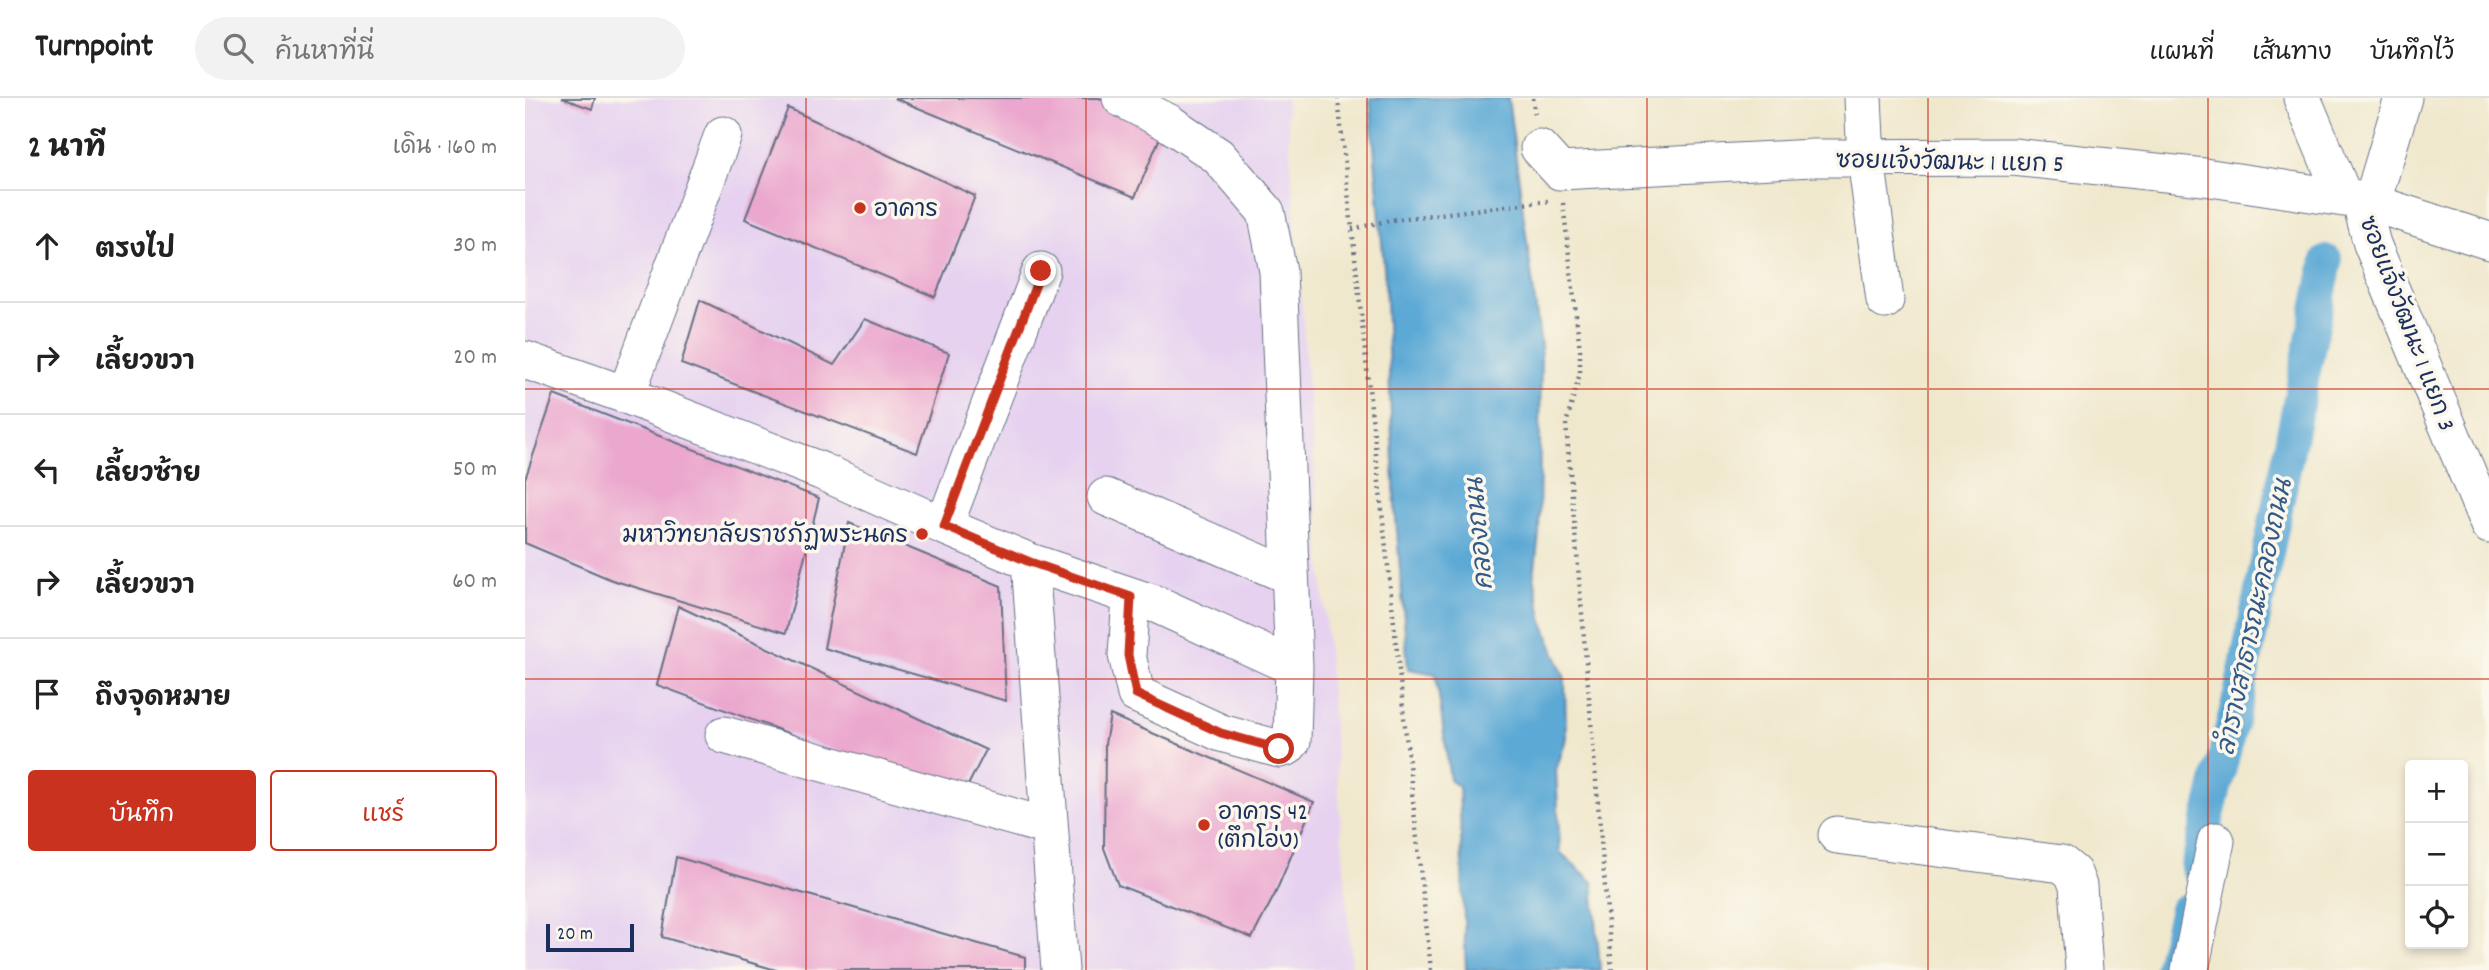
<!DOCTYPE html>
<html lang="th">
<head>
<meta charset="utf-8">
<style>
	body { margin:0; font-family:Dekko,"Playpen Sans Thai",sans-serif; background:#f2f2f2; color:#222 }
	.controls { position:absolute; right:21px; bottom:21px; display:grid; overflow:hidden; border-radius:7px; box-shadow:0 4px 10px #0003 }
	.controls button { width:63px; height:63px; display:grid; place-items:center; padding:0; border:0; border-bottom:2px solid #e0e0e0; background:#fff; color:#222; font:35px sans-serif }
	.scale { position:absolute; left:21px; bottom:18px; width:88px; box-sizing:border-box; padding-left:7px; border:4px solid #1b2f5e; border-top:0; font-size:19px; line-height:24px; white-space:nowrap; color:#1b2f5e; -webkit-text-stroke:5px #fbf7ec; paint-order:stroke }
	.stop { position:absolute; width:21px; height:21px; margin:-16px; border:5px solid #c8321e; border-radius:50%; background:#fff }
	.stop.end { background:#c8321e; border-color:#fff; box-shadow:0 2px 7px #0008 }
	.list { margin:0; padding:0; list-style:none }
	h2 { display:flex; justify-content:space-between; align-items:center; height:91px; margin:0; padding:0 28px; font-size:30px }
	h2 small { font-size:23px; font-weight:400; color:#767676 }
	.list li { display:grid; grid-template-columns:46px 1fr auto; gap:21px; align-items:center; box-sizing:border-box; height:112px; padding:0 28px; border-top:2px solid #e0e0e0 }
	.list b { display:block; font-size:26px; white-space:nowrap }
	.list em { font-size:23px; font-style:normal; color:#767676 }
	.actions { display:flex; gap:14px; padding:21px 28px }
	.actions a { flex:1; padding:16px 0; border:2px solid #c8321e; border-radius:7px; text-align:center; font-size:24px; color:#c8321e }
	.actions .main { background:#c8321e; color:#fff }
	.icon { flex:none; width:38px; height:38px; fill:none; stroke:currentColor; stroke-width:2; stroke-linecap:round; stroke-linejoin:round }
	.map { position:relative; flex:none; width:1964px; height:872px; overflow:hidden }
	header { display:flex; align-items:center; gap:42px; box-sizing:border-box; height:98px; padding:0 35px; background:#fff; border-bottom:2px solid #e0e0e0 }
	header strong { font-size:33px }
	nav { display:flex; gap:38px; margin-inline-start:auto; font-size:24px }
	.search { width:490px; height:63px; background:#f2f2f2; display:flex; align-items:center; gap:18px; box-sizing:border-box; padding:0 24px; border-radius:38px; color:#767676; font-size:26px }
	main { display:flex }
	aside { flex:1; background:#fff }
	.map>svg:first-child { display:block }
	.built { fill:#e6d2f0 }
	.water { fill:#5ca9d5; stroke:#3c6c9a; stroke-width:2 }
	.lines { fill:none; stroke-linecap:round; stroke-linejoin:round }
	.canal { stroke:#5ca9d5; stroke-width:32 }
	.building { fill:#eba7ce }
	.minor-casing { stroke:#667085; stroke-width:39 }
	.path { stroke:#667085; stroke-width:4.5; stroke-dasharray:2 5; stroke-linecap:butt }
	.minor { stroke:#fff; stroke-width:37 }
	.route { stroke:#c8321e; stroke-width:9 }
	.grid { fill:none; stroke:#c8321e; stroke-width:2; stroke-opacity:0.55 }
	.poi-dot { fill:#c8321e; stroke:#fbf7ec; stroke-width:2.5 }
	.labels { text-anchor:middle; stroke-width:7; stroke-linejoin:round; paint-order:stroke }
	.street-label { font-size:24px; fill:#1b2f5e; stroke:#fbf7ec }
	.poi-label { font-size:24px; fill:#1b2f5e; stroke:#fbf7ec; text-anchor:start }
	.water-label { font-size:26px; font-style:italic; fill:#325a88; stroke:#fbf7ec }
</style>
</head>
<body>
<header>
<strong>Turnpoint</strong>
<div class="search"><svg class="icon" aria-label="search" viewBox="0 0 24 24"><circle cx="10" cy="10" r="6"/><path d="M15 15l6 6"/></svg>ค้นหาที่นี่</div>
<nav><a>แผนที่</a><a>เส้นทาง</a><a>บันทึกไว้</a></nav>
</header>
<main>
<aside>
<h2>2 นาที<small>เดิน · 160 m</small></h2>
<ul class="list">
<li><svg class="icon" aria-label="ahead" viewBox="0 0 24 24"><path d="M12 20V5M6 11l6-6 6 6"/></svg><div><b>ตรงไป</b></div><em>30 m</em></li>
<li><svg class="icon" aria-label="right" viewBox="0 0 24 24"><path d="M7 20v-9h11M14 6l5 5-5 5"/></svg><div><b>เลี้ยวขวา</b></div><em>20 m</em></li>
<li><svg class="icon" aria-label="left" viewBox="0 0 24 24"><path d="M17 20v-9H6M10 6l-5 5 5 5"/></svg><div><b>เลี้ยวซ้าย</b></div><em>50 m</em></li>
<li><svg class="icon" aria-label="right" viewBox="0 0 24 24"><path d="M7 20v-9h11M14 6l5 5-5 5"/></svg><div><b>เลี้ยวขวา</b></div><em>60 m</em></li>
<li><svg class="icon" aria-label="arrive" viewBox="0 0 24 24"><path d="M6 21V4h12l-3 4 3 4H6"/></svg><div><b>ถึงจุดหมาย</b></div></li>
</ul>
<div class="actions"><a class="main">บันทึก</a><a>แชร์</a></div>
</aside>
<div class="map">
<svg width="1964" height="872" viewBox="0 0 1964 872">
	<rect width="100%" height="100%" fill="#fbf7ec"/>
	<filter id="ink" filterUnits="userSpaceOnUse"><feTurbulence type="fractalNoise" baseFrequency=".0143" numOctaves="2"/><feDisplacementMap in="SourceGraphic" scale="14" xChannelSelector="R" yChannelSelector="G"/><feConvolveMatrix kernelMatrix="1 2 1 2 8 2 1 2 1" color-interpolation-filters="sRGB"/></filter>
	<filter id="wash" filterUnits="userSpaceOnUse"><feTurbulence type="fractalNoise" baseFrequency=".00686" numOctaves="4" result="noise"/><feDisplacementMap in="SourceGraphic" scale="28" xChannelSelector="R" yChannelSelector="G"/><feGaussianBlur stdDeviation="1.57" result="paint"/><feColorMatrix in="noise" values="0 0 0 0 0 0 0 0 0 0 0 0 0 0 0 0 0 1.4 0 .05"/><feComposite in="paint" operator="in"/></filter>
	<g filter="url(#wash)">
		<rect width="100%" height="100%" fill="#f0e8cd"/>
		<path class="built" d="M0,0H761L827,872H0Z"/>
		<path class="water" d="M845,0H983L1016,249L1014,436L1009,478L1018,524L1040,581L1041,641L1031,672L1035,754L1068,784L1075,872H941L934,689L925,682L911,576L883,571L870,409L860,182Z"/>
		<g class="lines">
			<path class="canal" d="M1671,769L1715,593L1802,163
				M1645,872L1660,812"/>
		</g>
		<g id="blocks">
			<path class="building" d="M37,0H70L67,11Z
				M369,0H574L641,25L610,99Z
				M263,10L450,98L410,199L220,121Z
				M175,202L309,267L340,221L424,255L392,355L156,266Z
				M29,297L294,400L261,535L87,482L0,445V381Z
				M324,425L476,488L481,603L299,550Z
				M153,508L461,652L437,699L132,587Z
				M585,617L789,704L750,796L727,840L593,787L579,750L580,646Z
				M151,759L500,859V872H251L137,839Z"/>
		</g>
	</g>
	<g filter="url(#ink)">
		<use href="#blocks" fill-opacity="0" stroke="#667085" stroke-width="2"/>
		<g class="lines">
			<defs>
				<path id="minor" d="M596,0L644,25L693,58L741,114L753,173L769,569L767,643L762,649L754,651L696,635L611,596L602,557L606,499
					M1338,0L1341,61L1360,202
					M1777,0L1819,100
					M1014,50L1035,73L1288,60L1488,59L1679,79L1819,100L1835,101L1964,143
					M1835,101L1847,146L1964,427
					M1847,104L1878,0
					M0,262L101,297L296,373L419,428L505,464L633,507L769,569
					M101,297L198,37
					M581,399L765,478
					M419,428L516,173
					M505,464L535,872
					M199,637L524,729
					M1312,737L1537,766L1548,775L1553,788L1559,872
					M1665,872L1691,743"/>
			</defs>
			<use href="#minor" class="minor-casing"/>
			<path class="path" d="M813,0L906,872
				M1008,0L1010,20
				M1038,105L1055,252V275L1041,326L1087,872
				M827,131L866,122L1023,103"/>
			<use href="#minor" class="minor"/>
		</g>
	</g>
	<g class="lines" filter="url(#ink)">
		<path class="route" d="M516,173L419,428L505,464L606,499L603,557L611,596L696,635L754,651"/>
	</g>
	<path class="grid" d="M281,0V872M561,0V872M842,0V872M1122,0V872M1403,0V872M1683,0V872M0,291H1964M0,581H1964"/>
	<g class="poi-dot">
		<circle cx="335" cy="110" r="7"/>
		<circle cx="397" cy="436" r="7"/>
		<circle cx="679" cy="727" r="7"/>
	</g>
	<g class="labels">
		<g class="street-label">
			<text transform="translate(1425 63) rotate(1)" y="8">ซอยแจ้งวัฒนะ 1 แยก 5</text>
			<text transform="translate(1883 225) rotate(69)" y="8">ซอยแจ้งวัฒนะ 1 แยก 3</text>
		</g>
		<g class="poi-label">
			<text x="349" y="118">อาคาร</text>
			<text x="383" y="444" text-anchor="end">มหาวิทยาลัยราชภัฏพระนคร</text>
			<text x="693" y="721">อาคาร 42<tspan x="693" dy="28">(ตึกโอ่ง)</tspan></text>
		</g>
		<g class="water-label">
			<text transform="translate(953 436) rotate(-95)" y="9">คลองถนน</text>
			<text transform="translate(1728 519) rotate(-78)" y="9">ลำรางสาธารณะคลองถนน</text>
		</g>
	</g>
</svg>
<div class="controls">
<button>+</button>
<button>−</button>
<button><svg class="icon" aria-label="locate" viewBox="0 0 24 24"><circle cx="12" cy="12" r="6"/><path d="M12 2v4M12 18v4M2 12h4M18 12h4"/></svg></button>
</div>
<div class="scale">20 m</div>
<div class="stop" style="left:754px;top:651px"></div>
<div class="stop end" style="left:516px;top:173px"></div>
</div>
</main>
</body>
</html>
